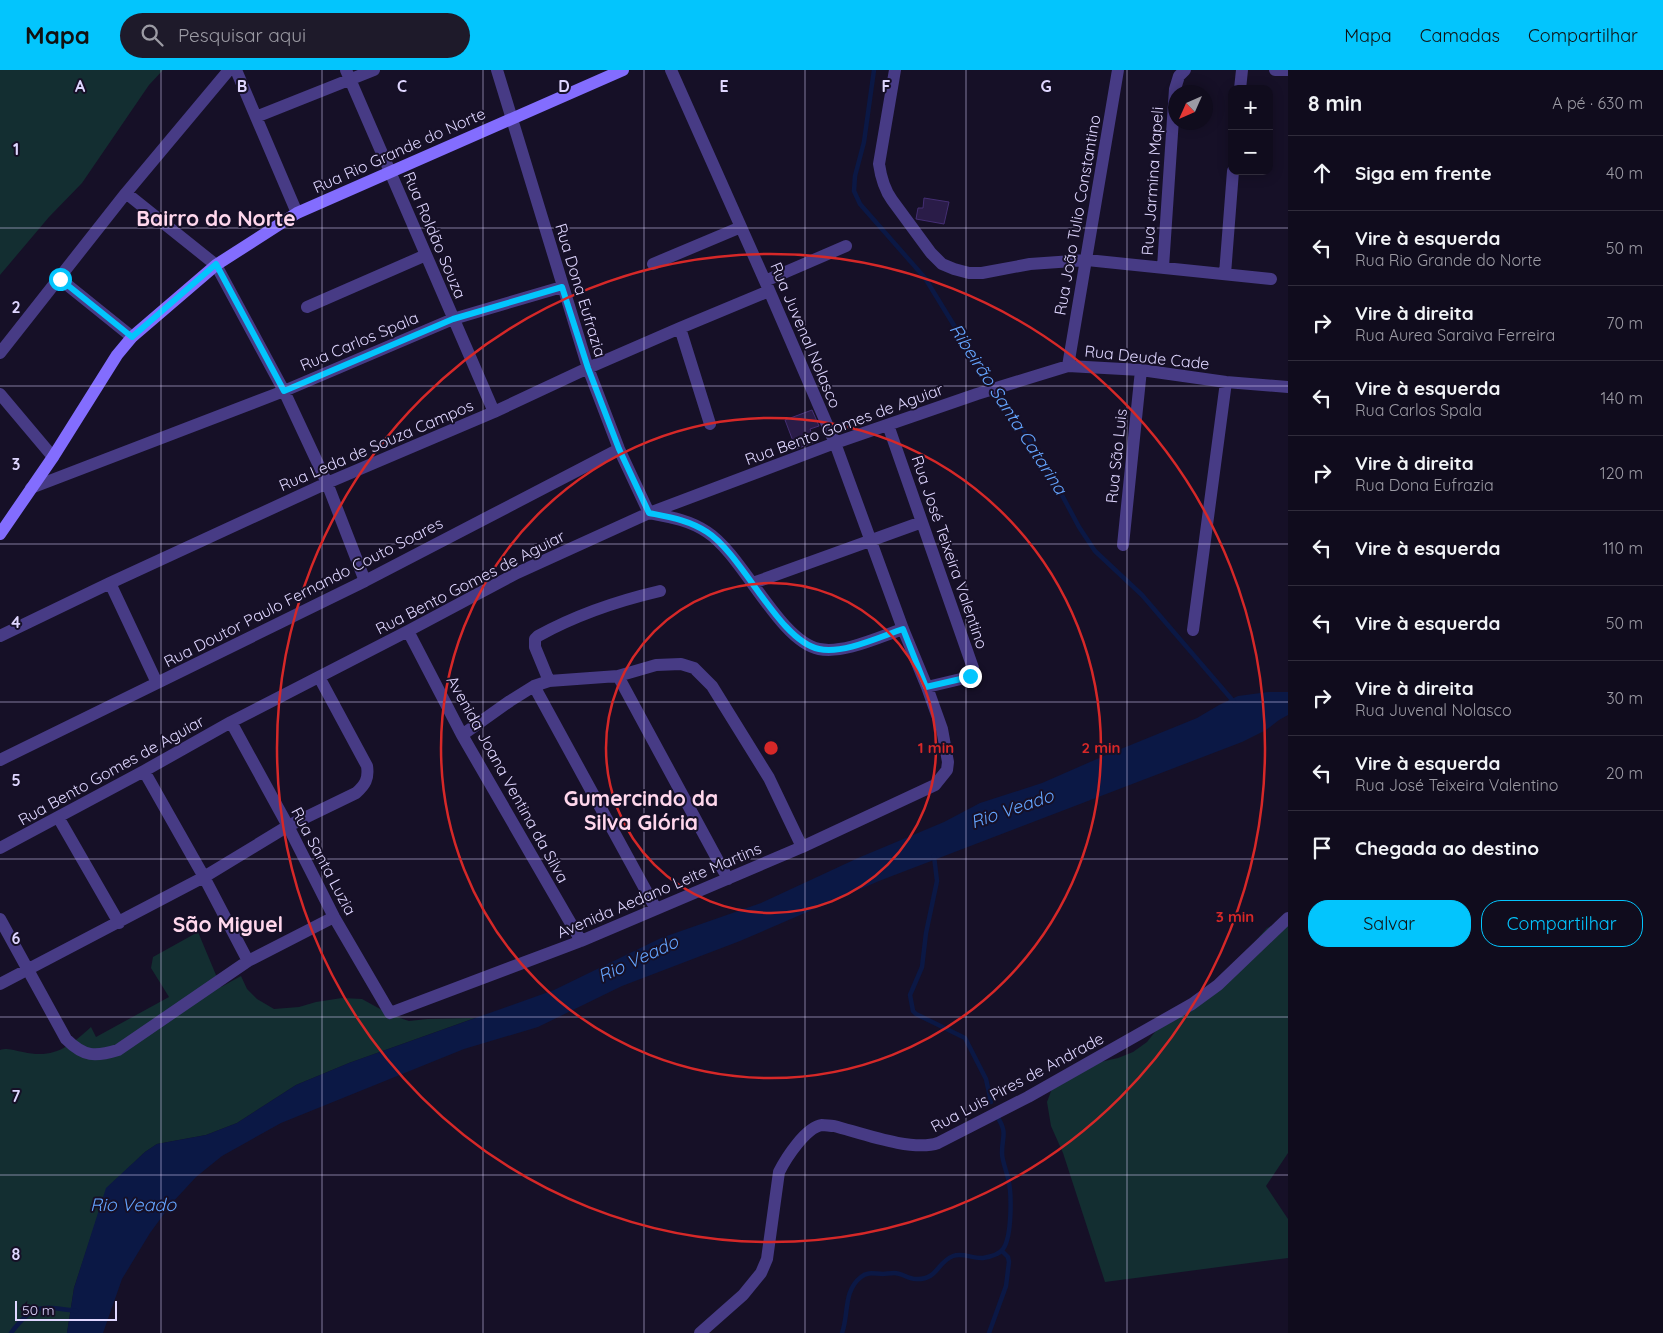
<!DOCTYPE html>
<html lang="pt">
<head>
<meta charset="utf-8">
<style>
	body { margin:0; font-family:Quicksand,sans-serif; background:#1e1a2a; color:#f1f3f6 }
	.controls { position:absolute; right:15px; top:15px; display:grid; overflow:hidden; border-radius:10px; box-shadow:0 2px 12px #0003 }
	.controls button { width:45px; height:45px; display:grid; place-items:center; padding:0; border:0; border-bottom:1px solid #302c3b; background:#100c1d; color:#f1f3f6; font:25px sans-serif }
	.compass { position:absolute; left:1168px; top:15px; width:45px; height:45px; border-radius:50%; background:#100c1d; box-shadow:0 2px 12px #0003; rotate:225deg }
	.scale { position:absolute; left:15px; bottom:12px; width:102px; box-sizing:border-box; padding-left:5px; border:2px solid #dfd6ff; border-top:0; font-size:14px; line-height:18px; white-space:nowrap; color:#dfd6ff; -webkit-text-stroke:4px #161027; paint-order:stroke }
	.stop { position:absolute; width:15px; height:15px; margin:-11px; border:4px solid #03c5fd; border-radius:50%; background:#fff }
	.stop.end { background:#03c5fd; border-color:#fff; box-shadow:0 1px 5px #0008 }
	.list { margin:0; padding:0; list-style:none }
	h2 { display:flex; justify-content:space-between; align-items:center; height:65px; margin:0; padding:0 20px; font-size:21px }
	h2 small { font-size:16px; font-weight:400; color:#9c9ba4 }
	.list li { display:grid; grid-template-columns:32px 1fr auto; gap:15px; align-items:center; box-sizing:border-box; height:75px; padding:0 20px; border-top:1px solid #302c3b }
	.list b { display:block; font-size:19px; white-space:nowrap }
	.list p { margin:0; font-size:16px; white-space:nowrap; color:#9c9ba4 }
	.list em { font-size:16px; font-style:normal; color:#9c9ba4 }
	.actions { display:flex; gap:10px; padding:15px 20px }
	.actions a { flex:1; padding:11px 0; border:1px solid #03c5fd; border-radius:20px; text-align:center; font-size:18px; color:#03c5fd }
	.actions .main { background:#03c5fd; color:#111 }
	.icon { flex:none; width:28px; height:28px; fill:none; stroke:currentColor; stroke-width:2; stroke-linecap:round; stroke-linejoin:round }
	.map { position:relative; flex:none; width:1288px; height:1263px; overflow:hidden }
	header { display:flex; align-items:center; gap:30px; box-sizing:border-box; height:70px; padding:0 25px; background:#03c5fd; color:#111 }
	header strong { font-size:24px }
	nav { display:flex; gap:28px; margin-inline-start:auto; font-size:18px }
	.search { width:350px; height:45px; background:#1e1a2a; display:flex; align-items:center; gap:12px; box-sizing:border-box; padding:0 18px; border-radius:28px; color:#9c9ba4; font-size:19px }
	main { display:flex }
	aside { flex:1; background:#100c1d }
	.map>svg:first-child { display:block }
	.green { fill:#132e31 }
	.water { fill:#0b1845 }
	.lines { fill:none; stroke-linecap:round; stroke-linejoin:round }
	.stream { stroke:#0b1845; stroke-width:4.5 }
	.building { fill:#2a1c48; stroke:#442e73 }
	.street { stroke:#473b85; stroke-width:12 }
	.secondary { stroke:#836dfe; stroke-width:12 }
	.route { stroke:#03c5fd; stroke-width:6 }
	.grid { fill:none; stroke:#dfd6ff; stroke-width:1; stroke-opacity:0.55 }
	.ring { fill:none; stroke:#d62828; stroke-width:2.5 }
	.labels { text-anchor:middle; stroke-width:4; stroke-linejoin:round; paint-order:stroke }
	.street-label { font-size:16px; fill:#dfd6ff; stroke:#161027 }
	.water-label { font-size:18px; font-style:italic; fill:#64a4fe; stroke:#161027 }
	.district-label { font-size:21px; font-weight:bold; fill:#ffd7ec; stroke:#161027 }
	.grid-label { font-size:16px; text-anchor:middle; font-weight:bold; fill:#dfd6ff; stroke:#161027; stroke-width:4; stroke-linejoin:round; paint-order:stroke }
	.centre { fill:#d62828; stroke:#161027; stroke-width:2.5 }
	.ring-label { font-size:15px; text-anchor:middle; font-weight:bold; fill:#d62828; stroke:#161027; stroke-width:4; stroke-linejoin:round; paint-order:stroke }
</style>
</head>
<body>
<header>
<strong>Mapa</strong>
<div class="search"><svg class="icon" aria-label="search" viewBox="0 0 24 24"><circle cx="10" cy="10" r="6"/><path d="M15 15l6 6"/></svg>Pesquisar aqui</div>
<nav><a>Mapa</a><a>Camadas</a><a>Compartilhar</a></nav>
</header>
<main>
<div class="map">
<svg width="1288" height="1263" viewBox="0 0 1288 1263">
	<rect width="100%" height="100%" fill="#161027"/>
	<path class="green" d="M0,0H163L149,15L82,113L49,147L0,205Z
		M1288,849V1083L1266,1116L1288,1149V1188L1105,1212L1063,1083L1051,1056L1047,1032L1053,1016L1082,996L1118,988L1133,982L1147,972L1162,953L1223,908L1267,858Z
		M198,862L221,917L241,906L247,919L257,929L274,939L299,937L316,932L342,928L362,929L391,945L409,951L427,949L475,948L349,993L296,1015L237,1053L206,1065L157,1074L145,1082L107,1118L74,1218L67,1263H0V980C9,977 15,981 23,982C54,989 69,977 91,957L96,967L169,927L151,898L153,887Z"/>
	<path class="water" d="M1268,622H1288V645L1279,650L1266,660L1242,672L879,811L740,871L622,916L538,957L464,979L281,1053L222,1086L196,1107L172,1133L150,1163L122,1209L103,1263H67L74,1218L106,1118L145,1082L157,1074L206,1065L237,1053L296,1015L349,993L554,920L661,868L761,833L858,788L944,752L980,733L1042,713L1106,685L1197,648L1219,635L1238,626Z"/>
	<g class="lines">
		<path class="stream" d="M874,0L864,72L855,106L854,121L860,134L925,208L955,257L1010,339L1047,397L1079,457L1095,481L1142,525L1234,632
			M934,786L937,811L926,863L922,897L910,925L913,941L916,944L965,968L986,1009L991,1032
			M11,1263C33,1233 42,1236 76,1241
			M842,1263C849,1244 843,1221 861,1207C868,1201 875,1204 883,1204C886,1204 890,1203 894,1203C902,1203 908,1209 916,1209C938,1210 937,1192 953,1186C963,1182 972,1189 983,1188C989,1187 999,1185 1003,1179C1012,1167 1012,1123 1008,1108C1006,1100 1002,1090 1002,1083C1002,1065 1008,1064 997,1046
			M989,1263L1006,1216L1009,1192L1008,1187L1002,1181"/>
	</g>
	<path class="building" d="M924,128L949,132L944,154L916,149L918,138H923Z
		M812,340L819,356L810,359L815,372L796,379L785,350Z"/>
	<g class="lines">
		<path class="street" d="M236,0L297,143
			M346,0L494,342
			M497,0L588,298L619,379L649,443C670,447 689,450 707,462C743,485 779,571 819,579C844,584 879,567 903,559
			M895,0L879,94C881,108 884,119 892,130L931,183L942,194L954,199L969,203H982L1030,194L1087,190L1271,209
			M1275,0H1288
			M1240,19L1242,0
			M256,47L374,0
			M126,123L216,195L284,321L327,413L365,511
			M653,194L741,157
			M1163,197L1175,19L1179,6L1185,0
			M1225,204L1233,101
			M60,209L132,267
			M765,211L846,176
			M307,237L426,185
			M680,258L710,354
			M0,283L126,123L229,0
			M1068,296L1118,0
			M0,324L53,387
			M888,355L973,598L970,606L965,608L927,617
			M31,418L284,321L453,249L562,217
			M1123,475L1141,300
			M110,513L157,613
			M753,513L922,452
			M1193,560L1226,312
			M408,561L462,665L581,871
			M0,566L110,513L327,413L494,342L588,298L680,258L769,221
			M618,606L728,809
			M549,611L535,577V569L538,566C576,545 617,531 660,521
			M534,616L656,839
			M231,652L288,756L334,847L390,943L581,871L802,777L935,715L947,700L948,692L942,659L927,617L903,559L835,373L765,211L671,0
			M462,665L510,631L534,616L549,611L618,606L656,595L681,594L694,598L712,616L769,708L802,777
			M0,690L365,511L619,379
			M144,701L204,807L248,891
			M58,747L119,853
			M0,778L144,701L231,652L408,561L517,503L649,443L835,373L977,324L1068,296L1141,300L1226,312L1288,317
			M0,849L66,969C84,987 95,987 118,980L248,891L334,847
			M0,914L204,807L288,756L356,723C365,715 369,709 367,696L319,607
			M700,1263L743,1225L761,1203L767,1189L779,1102C786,1088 806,1057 822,1055C826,1055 830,1056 834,1056C861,1063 912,1082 938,1073L1028,1027L1192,934L1218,915L1288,848"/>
		<path class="secondary" d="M0,464L53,387L117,285L132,267L216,195L297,143L623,0"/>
	</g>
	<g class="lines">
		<path class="route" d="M60,209L132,267L216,194L284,321L453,249L562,217L588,298L619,379L649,443C669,447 689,450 707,462C743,485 779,571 819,579C844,584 879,567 903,559L926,617L965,608L970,606"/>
	</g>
	<path class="grid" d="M161,0V1263M322,0V1263M483,0V1263M644,0V1263M805,0V1263M966,0V1263M1127,0V1263M0,158H1288M0,316H1288M0,474H1288M0,632H1288M0,789H1288M0,947H1288M0,1105H1288"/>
	<g class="ring">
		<circle cx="771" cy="678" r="165"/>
		<circle cx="771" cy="678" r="330"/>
		<circle cx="771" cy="678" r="494"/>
	</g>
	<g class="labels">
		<g class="street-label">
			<text transform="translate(399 80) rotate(-24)" y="6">Rua Rio Grande do Norte</text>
			<text transform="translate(1152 111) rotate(-86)" y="6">Rua Jarmina Mapeli</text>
			<text transform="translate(1077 145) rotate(-80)" y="6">Rua João Tulio Constantino</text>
			<text transform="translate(435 165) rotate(67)" y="6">Rua Roldão Souza</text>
			<text transform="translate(581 220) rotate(73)" y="6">Rua Dona Eufrazia</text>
			<text transform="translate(806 265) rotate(67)" y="6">Rua Juvenal Nolasco</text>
			<text transform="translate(359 271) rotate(-23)" y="6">Rua Carlos Spala</text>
			<text transform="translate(1147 287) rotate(6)" y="6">Rua Deude Cade</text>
			<text transform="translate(844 354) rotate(-20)" y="6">Rua Bento Gomes de Aguiar</text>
			<text transform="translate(376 375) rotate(-23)" y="6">Rua Leda de Souza Campos</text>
			<text transform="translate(1116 386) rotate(-84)" y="6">Rua São Luis</text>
			<text transform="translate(950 482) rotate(71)" y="6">Rua José Teixeira Valentino</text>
			<text transform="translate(470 512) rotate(-27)" y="6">Rua Bento Gomes de Aguiar</text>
			<text transform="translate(303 522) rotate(-27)" y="6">Rua Doutor Paulo Fernando Couto Soares</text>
			<text transform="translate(111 700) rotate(-29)" y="6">Rua Bento Gomes de Aguiar</text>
			<text transform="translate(508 709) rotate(61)" y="6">Avenida Joana Ventina da Silva</text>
			<text transform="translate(324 791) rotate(62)" y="6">Rua Santa Luzia</text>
			<text transform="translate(659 820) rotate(-23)" y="6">Avenida Aedano Leite Martins</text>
			<text transform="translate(1017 1012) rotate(-28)" y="6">Rua Luis Pires de Andrade</text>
		</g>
		<g class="water-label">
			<text transform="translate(1008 339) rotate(57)" y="6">Ribeirão Santa Catarina</text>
			<text transform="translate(1012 739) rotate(-19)" y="6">Rio Veado</text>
			<text transform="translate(638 889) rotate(-25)" y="6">Rio Veado</text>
			<text x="133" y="1141">Rio Veado</text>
		</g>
		<g class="district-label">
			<text x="216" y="156">Bairro do Norte</text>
			<text x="641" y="736">Gumercindo da<tspan x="641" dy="24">Silva Glória</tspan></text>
			<text x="228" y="862">São Miguel</text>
		</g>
	</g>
	<g class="grid-label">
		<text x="80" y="22">A</text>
		<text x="242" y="22">B</text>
		<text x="402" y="22">C</text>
		<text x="564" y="22">D</text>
		<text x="724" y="22">E</text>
		<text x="886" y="22">F</text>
		<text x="1046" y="22">G</text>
		<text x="16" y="85">1</text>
		<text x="16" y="243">2</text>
		<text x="16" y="400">3</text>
		<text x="16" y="558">4</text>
		<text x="16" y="716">5</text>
		<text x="16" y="874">6</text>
		<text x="16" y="1032">7</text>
		<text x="16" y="1190">8</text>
	</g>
	<circle cx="771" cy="678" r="8" class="centre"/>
	<g class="ring-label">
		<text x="936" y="683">1 min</text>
		<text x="1101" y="683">2 min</text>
		<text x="1235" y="852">3 min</text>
	</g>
</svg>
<div class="controls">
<button>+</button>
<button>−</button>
</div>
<svg class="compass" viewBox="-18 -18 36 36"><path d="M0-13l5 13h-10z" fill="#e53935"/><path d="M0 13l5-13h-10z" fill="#9c9ba4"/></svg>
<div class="scale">50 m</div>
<div class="stop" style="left:60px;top:209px"></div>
<div class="stop end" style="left:970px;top:606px"></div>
</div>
<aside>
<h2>8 min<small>A pé · 630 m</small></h2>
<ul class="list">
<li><svg class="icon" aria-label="ahead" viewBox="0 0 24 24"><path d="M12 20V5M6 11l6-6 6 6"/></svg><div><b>Siga em frente</b></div><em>40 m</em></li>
<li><svg class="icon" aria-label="left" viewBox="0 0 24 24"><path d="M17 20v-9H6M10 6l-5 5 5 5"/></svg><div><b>Vire à esquerda</b><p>Rua Rio Grande do Norte</p></div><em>50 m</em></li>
<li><svg class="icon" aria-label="right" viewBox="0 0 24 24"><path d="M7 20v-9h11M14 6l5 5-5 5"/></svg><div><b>Vire à direita</b><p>Rua Aurea Saraiva Ferreira</p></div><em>70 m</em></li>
<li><svg class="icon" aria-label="left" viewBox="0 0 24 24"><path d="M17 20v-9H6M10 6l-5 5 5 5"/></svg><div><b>Vire à esquerda</b><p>Rua Carlos Spala</p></div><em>140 m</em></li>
<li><svg class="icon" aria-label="right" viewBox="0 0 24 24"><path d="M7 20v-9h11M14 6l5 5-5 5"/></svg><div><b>Vire à direita</b><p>Rua Dona Eufrazia</p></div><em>120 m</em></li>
<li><svg class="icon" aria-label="left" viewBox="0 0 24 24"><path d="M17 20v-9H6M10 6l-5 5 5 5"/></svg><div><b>Vire à esquerda</b></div><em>110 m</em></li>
<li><svg class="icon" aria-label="left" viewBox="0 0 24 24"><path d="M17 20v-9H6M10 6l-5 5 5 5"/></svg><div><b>Vire à esquerda</b></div><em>50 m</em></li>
<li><svg class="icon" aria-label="right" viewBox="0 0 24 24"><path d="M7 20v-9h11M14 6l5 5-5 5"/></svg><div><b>Vire à direita</b><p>Rua Juvenal Nolasco</p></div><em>30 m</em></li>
<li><svg class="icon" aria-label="left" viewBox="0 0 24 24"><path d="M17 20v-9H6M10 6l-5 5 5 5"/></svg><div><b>Vire à esquerda</b><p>Rua José Teixeira Valentino</p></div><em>20 m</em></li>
<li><svg class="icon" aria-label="arrive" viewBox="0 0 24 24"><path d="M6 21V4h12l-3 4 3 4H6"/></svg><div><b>Chegada ao destino</b></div></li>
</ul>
<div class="actions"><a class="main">Salvar</a><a>Compartilhar</a></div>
</aside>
</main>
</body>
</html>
